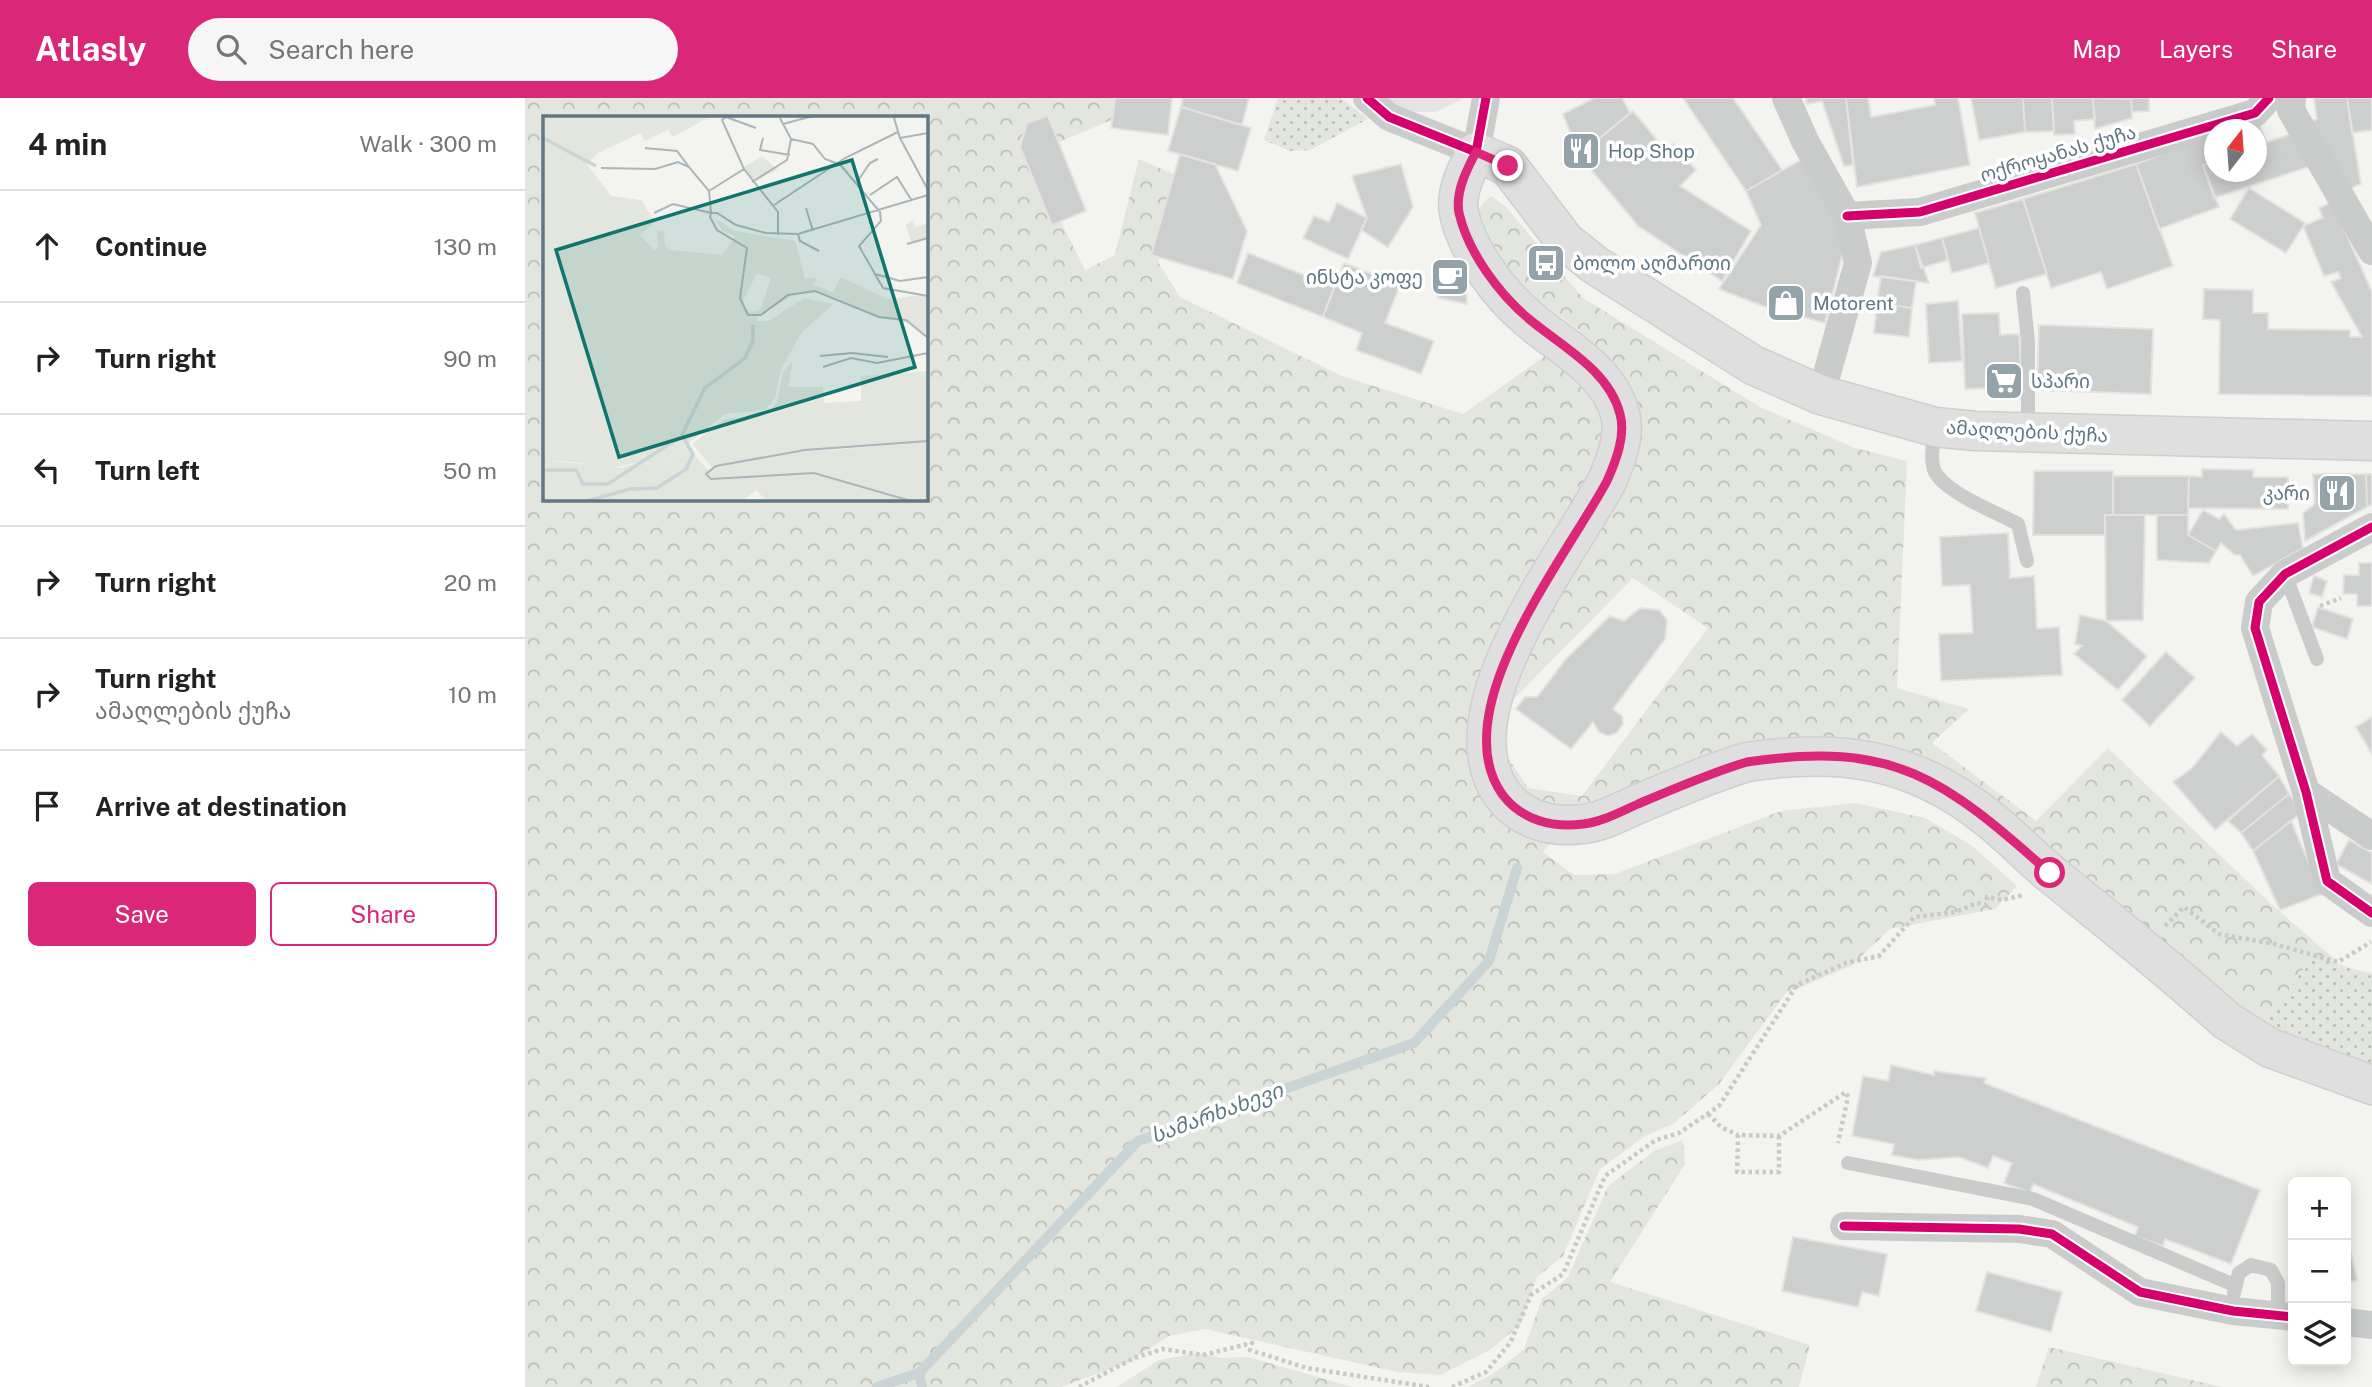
<!DOCTYPE html>
<html lang="en">
<head>
<meta charset="utf-8">
<style>
	body { margin:0; font-family:"Public Sans","Noto Sans Georgian",sans-serif; background:#f6f6f6; color:#222 }
	.controls { position:absolute; right:21px; bottom:21px; display:grid; overflow:hidden; border-radius:10px; box-shadow:0 4px 18px #0003 }
	.controls button { width:63px; height:63px; display:grid; place-items:center; padding:0; border:0; border-bottom:2px solid #e0e0e0; background:#fff; color:#222; font:35px sans-serif }
	.compass { position:absolute; left:1679px; top:21px; width:63px; height:63px; border-radius:50%; background:#fff; box-shadow:0 4px 18px #0003; rotate:17deg }
	.stop { position:absolute; width:21px; height:21px; margin:-16px; border:5px solid #db2777; border-radius:50%; background:#fff }
	.stop.end { background:#db2777; border-color:#fff; box-shadow:0 2px 7px #0008 }
	.list { margin:0; padding:0; list-style:none }
	h2 { display:flex; justify-content:space-between; align-items:center; height:91px; margin:0; padding:0 28px; font-size:30px }
	h2 small { font-size:23px; font-weight:400; color:#767676 }
	.list li { display:grid; grid-template-columns:46px 1fr auto; gap:21px; align-items:center; box-sizing:border-box; height:112px; padding:0 28px; border-top:2px solid #e0e0e0 }
	.list b { display:block; font-size:26px; white-space:nowrap }
	.list p { margin:0; font-size:23px; white-space:nowrap; color:#767676 }
	.list em { font-size:23px; font-style:normal; color:#767676 }
	.actions { display:flex; gap:14px; padding:21px 28px }
	.actions a { flex:1; padding:16px 0; border:2px solid #db2777; border-radius:10px; text-align:center; font-size:24px; color:#db2777 }
	.actions .main { background:#db2777; color:#fff }
	.icon { flex:none; width:38px; height:38px; fill:none; stroke:currentColor; stroke-width:2; stroke-linecap:round; stroke-linejoin:round }
	.map { position:relative; flex:none; width:1847px; height:1289px; overflow:hidden }
	header { display:flex; align-items:center; gap:42px; box-sizing:border-box; height:98px; padding:0 35px; background:#db2777; color:#fff }
	header strong { font-size:33px }
	nav { display:flex; gap:38px; margin-inline-start:auto; font-size:24px }
	.search { width:490px; height:63px; background:#f6f6f6; display:flex; align-items:center; gap:18px; box-sizing:border-box; padding:0 24px; border-radius:38px; color:#767676; font-size:26px }
	main { display:flex }
	aside { flex:1; background:#fff }
	.map>svg:first-child { display:block }
	.built { fill:#e3e4e3 }
	.green { fill:url(#green-dots) }
	.forest { fill:url(#forest-crowns); fill-rule:evenodd }
	.lines { fill:none; stroke-linecap:round; stroke-linejoin:round }
	.stream { stroke:#cad4d5; stroke-width:10 }
	.building { fill:#cdcfce; stroke:#e2e2e0; stroke-width:2 }
	.secondary-casing { stroke:#ced0d0; stroke-width:41 }
	.path { stroke:#c8c9ca; stroke-width:4.5; stroke-dasharray:3.5 3.5; stroke-linecap:butt }
	.service { stroke:#cacccc; stroke-width:14 }
	.minor { stroke:#cacccc; stroke-width:28 }
	.secondary { stroke:#dfdfe0; stroke-width:38 }
	.cycleway-casing { stroke:#fff; stroke-width:13 }
	.cycleway { stroke:#d6006c; stroke-width:9 }
	.route { stroke:#db2777; stroke-width:9 }
	.labels { text-anchor:middle; stroke-width:7; stroke-linejoin:round; paint-order:stroke }
	.poi-label { font-size:19px; fill:#617783; stroke:#fff; text-anchor:start }
	.street-label { font-size:19px; fill:#617783; stroke:#fff }
	.water-label { font-size:21px; font-style:italic; fill:#5c7b81; stroke:#fff }
	.inset-river { fill:none; stroke:#cad4d5; stroke-width:3.5 }
	.inset-road { fill:none; stroke:#acb6ba; stroke-width:2 }
	.view { fill:#0f766e; fill-opacity:0.15; stroke:#0f766e; stroke-width:3.5 }
	.inset-edge { fill:none; stroke:#617783; stroke-width:3.5 }
</style>
</head>
<body>
<header>
<strong>Atlasly</strong>
<div class="search"><svg class="icon" aria-label="search" viewBox="0 0 24 24"><circle cx="10" cy="10" r="6"/><path d="M15 15l6 6"/></svg>Search here</div>
<nav><a>Map</a><a>Layers</a><a>Share</a></nav>
</header>
<main>
<aside>
<h2>4 min<small>Walk · 300 m</small></h2>
<ul class="list">
<li><svg class="icon" aria-label="ahead" viewBox="0 0 24 24"><path d="M12 20V5M6 11l6-6 6 6"/></svg><div><b>Continue</b></div><em>130 m</em></li>
<li><svg class="icon" aria-label="right" viewBox="0 0 24 24"><path d="M7 20v-9h11M14 6l5 5-5 5"/></svg><div><b>Turn right</b></div><em>90 m</em></li>
<li><svg class="icon" aria-label="left" viewBox="0 0 24 24"><path d="M17 20v-9H6M10 6l-5 5 5 5"/></svg><div><b>Turn left</b></div><em>50 m</em></li>
<li><svg class="icon" aria-label="right" viewBox="0 0 24 24"><path d="M7 20v-9h11M14 6l5 5-5 5"/></svg><div><b>Turn right</b></div><em>20 m</em></li>
<li><svg class="icon" aria-label="right" viewBox="0 0 24 24"><path d="M7 20v-9h11M14 6l5 5-5 5"/></svg><div><b>Turn right</b><p>ამაღლების ქუჩა</p></div><em>10 m</em></li>
<li><svg class="icon" aria-label="arrive" viewBox="0 0 24 24"><path d="M6 21V4h12l-3 4 3 4H6"/></svg><div><b>Arrive at destination</b></div></li>
</ul>
<div class="actions"><a class="main">Save</a><a>Share</a></div>
</aside>
<div class="map">
<svg width="1847" height="1289" viewBox="0 0 1847 1289">
	<defs>
		<pattern id="green-dots" width="8" height="8" patternUnits="userSpaceOnUse" patternTransform="scale(1.75)"><rect width="8" height="8" fill="#e3e6de"/><path d="M2 2h.1M6 6h.1" fill="none" stroke="#bbbfb9" stroke-width="1.8" stroke-linecap="round"/></pattern>
		<pattern id="forest-crowns" width="20" height="18" patternUnits="userSpaceOnUse" patternTransform="scale(1.75)"><rect width="20" height="18" fill="#e3e6de"/><path d="M2 6a3 3 0 1 1 6 0M12 15a3 3 0 1 1 6 0" fill="none" stroke="#bbbfb9"/></pattern>
	</defs>
	<rect width="100%" height="100%" fill="#f3f3f0"/>
	<path class="built" d="M854,0H940L910,14H887Z"/>
	<path class="green" d="M753,0H816L843,21L785,52L765,53L739,42Z
		M1789,856C1809,862 1826,873 1847,875V987L1729,941Z"/>
	<path class="forest" d="M0,0H612L615,10L503,57L560,172L590,157L614,61L653,78L633,164L655,199L817,278L938,316L1055,233L981,179L948,116L966,98L980,108L1058,200L1235,309L1330,350L1382,363L1372,590L1444,611L1407,645L1511,723L1583,650L1745,805L1813,864L1789,856L1729,941L1464,720L1291,658L1041,727L1018,754L1049,777L1090,776L1256,713L1330,705L1400,720L1446,747L1492,788L1470,811L1365,831L1326,868L1261,895L1194,986L1148,1026L1120,1038L1075,1071L1038,1158L1012,1179L995,1227L965,1252L915,1277L872,1274L680,1231L644,1238L604,1264L536,1289H0ZM19,19H401V401H19ZM1108,480L1183,530L1057,698L1003,690L973,644L988,602Z
		M1158,1042L1160,1066L1085,1184L1285,1247L1274,1289H943L968,1276L999,1251L1017,1201L1043,1179L1083,1088L1129,1053Z
		M1524,1249L1697,1289H1511Z
		M672,1255L697,1260L723,1259L827,1289H592L634,1262Z"/>
	<g class="lines">
		<path class="stream" d="M352,1289L394,1275
			M397,1289L394,1275L613,1043L889,945L964,863L992,770"/>
	</g>
	<path class="building" d="M590,0H647L643,37L586,30Z
		M658,0H724L717,27L656,9Z
		M1069,0H1097L1105,15L1054,57L1038,16Z
		M1158,0H1208L1257,72L1221,93Z
		M1281,0H1321L1328,67L1319,68L1297,3L1282,6Z
		M1321,0H1343L1346,19L1410,7L1409,0H1433L1445,67L1332,89Z
		M1446,0H1498L1500,34L1454,42Z
		M1498,0H1527L1529,33L1500,34Z
		M1527,0H1568L1570,21L1549,23L1550,36L1529,37Z
		M1568,0L1606,1L1607,20L1570,31Z
		M1624,0V13L1607,14L1606,0Z
		M1789,0H1822L1836,86L1817,94L1782,25L1792,21Z
		M1822,0H1847V32L1827,35Z
		M656,9L726,30L713,73L643,53Z
		M1108,13L1141,53L1148,46L1171,72L1155,88L1226,133L1197,183L1113,128L1054,57Z
		M523,18L561,113L527,127L495,49L502,25Z
		M1733,22L1741,44L1731,48V32H1706Z
		M1774,33L1792,66L1689,100L1678,67L1689,63V74H1731V48Z
		M1689,37V63L1678,67L1694,109L1634,131L1611,66Z
		M655,56L690,66L722,133L708,181L626,157Z
		M1283,58L1318,129V154L1300,225L1235,207L1194,191L1236,127L1221,93Z
		M876,66L888,109L863,149L836,132L842,120L827,78Z
		M1611,66L1648,168L1582,191L1576,174L1526,190L1498,101Z
		M1724,90L1780,125L1761,155L1705,121Z
		M1498,101L1522,176L1471,190L1450,115Z
		M1807,104L1847,194V298L1694,296L1695,222L1678,221L1679,191L1728,192V215H1743V231L1825,232V239H1837L1806,184L1816,180L1813,174L1799,178L1778,128L1798,120L1794,110Z
		M812,105L842,120L823,161L778,140L789,118L804,124Z
		M1454,130L1464,165L1427,175L1417,140Z
		M1417,140L1423,162L1396,170L1390,147Z
		M1390,147L1404,185L1348,178L1356,154Z
		M723,155L809,189L798,219L712,185Z
		M819,165L875,187L860,225L909,243L896,276L831,252L837,235L798,219Z
		M917,169L935,174L941,181L942,206L913,200Z
		M1356,178L1391,183L1387,210L1352,205Z
		M1433,203L1437,263L1404,265L1401,206Z
		M1352,205L1387,210L1384,239L1349,235Z
		M1474,215L1475,237L1494,236L1497,289L1440,291L1437,216Z
		M1514,227L1628,231L1626,296L1512,292Z
		M1677,371L1728,372V379H1763V411L1663,410L1664,378L1677,379Z
		M1509,373H1588V417H1580V437H1508Z
		M1788,376H1841L1842,409L1780,443L1778,415L1790,406Z
		M1841,376H1847V406L1842,409Z
		M1588,378H1664L1663,417H1588Z
		M1678,412L1694,421L1699,416L1711,432L1773,425L1778,450L1728,478L1715,457H1710L1696,445L1691,453L1663,437Z
		M1580,417H1620L1618,522L1581,523Z
		M1632,417H1663V437L1691,453L1684,465L1632,462Z
		M1483,435L1485,480L1509,478L1512,531L1534,529L1537,577L1416,583L1414,536L1448,535L1445,487L1417,488L1415,439Z
		M1834,465H1847V508H1832V496H1818L1819,477H1834Z
		M1789,478L1802,483L1797,499L1784,495Z
		M1793,509L1828,521L1822,541L1787,529Z
		M1115,510L1134,512L1142,522L1140,541L1088,611L1097,618L1098,626L1091,635L1083,638L1074,634L1068,624L1046,651L991,611L1000,599H1012L1041,561L1085,518L1099,523Z
		M1555,517L1581,523L1622,558L1593,592L1549,556L1557,548L1550,546Z
		M1641,554L1670,580L1625,628L1597,602Z
		M1847,619V656L1831,629Z
		M1696,634L1712,648L1727,636L1742,652L1737,657L1754,678L1690,732L1648,684L1667,670Z
		M1754,678L1764,696L1716,735L1703,723Z
		M1764,696L1777,714L1728,753L1716,735Z
		M1766,723L1797,796L1755,812L1728,753Z
		M1824,742L1847,755V786L1811,766Z
		M1366,967L1409,977V973L1461,980L1459,985L1735,1092L1706,1166L1640,1141L1638,1148L1610,1138L1613,1129L1508,1086L1505,1095L1479,1085L1487,1065L1468,1058L1463,1070L1434,1059L1393,1062L1367,1057L1369,1046L1327,1038L1338,978L1363,983Z
		M1268,1139L1362,1156L1354,1198L1337,1194L1333,1209L1257,1193Z
		M1823,1143L1832,1182L1821,1185V1144Z
		M1462,1174L1537,1194L1526,1234L1451,1213Z"/>
	<g class="lines">
		<defs>
			<path id="secondary" d="M1847,343L1450,333L1410,329L1296,297L1228,267L1070,167L1040,143L983,68L951,54C942,71 930,94 934,115C942,153 974,196 1004,221C1035,248 1084,272 1095,316C1101,337 1091,363 1082,383C1042,458 918,613 977,696C996,722 1027,730 1058,726C1077,724 1095,714 1113,706C1149,691 1185,675 1222,664C1315,650 1388,660 1463,720C1486,738 1507,761 1531,780C1589,827 1647,873 1702,923L1745,950L1847,987"/>
		</defs>
		<use href="#secondary" class="secondary-casing"/>
		<path class="path" d="M1795,508L1816,500
			M1640,828L1659,809L1694,836L1749,846L1813,864L1846,844
			M1183,1016L1196,1029L1213,1037
			M1254,1038V1074H1212L1213,1037L1254,1038L1321,994L1323,999L1313,1045
			M554,1289L609,1260L638,1251L678,1257L727,1245L725,1252L782,1270L904,1289
			M927,1289L961,1274L985,1245L1006,1197L1038,1176L1080,1078L1131,1042L1154,1035L1194,1008L1272,887L1321,865L1354,858L1389,819L1431,814L1452,805L1461,807L1462,799L1477,802L1498,797"/>
		<path class="service" d="M1498,195L1503,244V334
			M1410,330C1409,343 1404,361 1410,374C1421,395 1471,414 1493,426L1502,463
			M1760,476L1792,561
			M1323,1065L1508,1101L1709,1187
			M1709,1195L1714,1175L1726,1167L1746,1172L1753,1185V1218"/>
		<path class="minor" d="M842,0L864,19L951,54L961,0
			M1261,0L1280,43L1322,118L1333,165L1296,297
			M1767,0L1766,12L1847,153
			M1322,118L1395,114L1730,15L1744,0
			M1847,429L1760,476L1734,504L1730,530L1781,694L1802,783L1847,815
			M1781,694L1847,738
			M1319,1128L1494,1131L1527,1136L1615,1194L1708,1213L1768,1219
			M1821,1224L1847,1227"/>
		<use href="#secondary" class="secondary"/>
		<defs>
			<path id="cycleway" d="M842,0L864,19L951,54L961,0
				M1322,118L1395,114L1730,15L1744,0
				M1847,429L1760,476L1734,504L1730,530L1781,694L1802,783L1847,815
				M1319,1128L1494,1131L1527,1136L1615,1194L1708,1213L1768,1219"/>
		</defs>
		<use href="#cycleway" class="cycleway-casing"/>
		<use href="#cycleway" class="cycleway"/>
	</g>
	<g class="lines">
		<path class="route" d="M983,68L951,54C942,71 930,94 934,115C943,154 974,196 1004,221C1036,248 1084,272 1095,316C1101,337 1091,363 1082,383C1042,458 918,612 977,696C996,722 1027,730 1058,726C1077,724 1095,714 1113,706C1149,691 1185,675 1222,664C1370,642 1419,681 1525,775"/>
	</g>
	<defs>
		<symbol id="restaurant-square" viewBox="-11 -11 22 22"><rect x="-9" y="-9" width="18" height="18" rx="4" fill="#94a2a9" stroke="#fff"/><path d="M-5-6h1v4h1v-4h1v4h1v-4h1v5L-1.5 .5V6h-2V.5L-5-1ZM5-6V6H3V1.5H1.5Q1.5-4 5-6Z" fill="#fff"/></symbol>
		<symbol id="bus-square" viewBox="-11 -11 22 22"><rect x="-9" y="-9" width="18" height="18" rx="4" fill="#94a2a9" stroke="#fff"/><path d="M-5-6H5V4H4V6H2V4H-2V6H-4V4H-5ZM-3.5-4V0h7V-4ZM-3.5 1.2v1.5H-2V1.2ZM2 1.2v1.5H3.5V1.2Z" fill="#fff"/></symbol>
		<symbol id="cafe-square" viewBox="-11 -11 22 22"><rect x="-9" y="-9" width="18" height="18" rx="4" fill="#94a2a9" stroke="#fff"/><path d="M-5.5-4.5H6V0H3Q3 3.5 0 3.5H-2.5Q-5.5 3.5-5.5 0ZM3-3.2v2h1.7v-2ZM-6 4.5H4V6H-6Z" fill="#fff"/></symbol>
		<symbol id="shop-square" viewBox="-11 -11 22 22"><rect x="-9" y="-9" width="18" height="18" rx="4" fill="#94a2a9" stroke="#fff"/><path d="M-5-2.5h2.3a2.7 3.5 0 0 1 5.4 0H5L5.5 6h-11ZM-1.5-2.5h3a1.5 2.3 0 0 0-3 0Z" fill="#fff"/></symbol>
		<symbol id="supermarket-square" viewBox="-11 -11 22 22"><rect x="-9" y="-9" width="18" height="18" rx="4" fill="#94a2a9" stroke="#fff"/><path d="M-6-5.5h2.5l.6 2H6L4.5 2H-2.5L-4.4-4H-6ZM-1.5 3.2a1.3 1.3 0 1 0 .1 0ZM3 3.2a1.3 1.3 0 1 0 .1 0Z" fill="#fff"/></symbol>
	</defs>
	<g fill-rule="evenodd">
		<use href="#restaurant-square" x="1034" y="31" width="44" height="44"/>
		<use href="#bus-square" x="999" y="143" width="44" height="44"/>
		<use href="#cafe-square" x="903" y="157" width="44" height="44"/>
		<use href="#shop-square" x="1239" y="183" width="44" height="44"/>
		<use href="#supermarket-square" x="1457" y="261" width="44" height="44"/>
		<use href="#restaurant-square" x="1790" y="373" width="44" height="44"/>
	</g>
	<g class="labels">
		<g class="poi-label">
			<text x="1083" y="60">Hop Shop</text>
			<text x="1048" y="172">ბოლო აღმართი</text>
			<text x="898" y="186" text-anchor="end">ინსტა კოფე</text>
			<text x="1288" y="212">Motorent</text>
			<text x="1506" y="290">სპარი</text>
			<text x="1785" y="402" text-anchor="end">კარი</text>
		</g>
		<g class="street-label">
			<text transform="translate(1533 55) rotate(-16)" y="7">ოქროყანას ქუჩა</text>
			<text transform="translate(1502 333) rotate(3)" y="7">ამაღლების ქუჩა</text>
		</g>
		<g class="water-label">
			<text transform="translate(692 1015) rotate(-20)" y="7">სამარხახევი</text>
		</g>
	</g>
	<g transform="translate(18 18)">
		<rect width="385" height="385" fill="#f3f3f0"/>
		<path d="M370,104L372,111L385,107V121L368,127L363,109ZM385,178V222L369,208L336,201L341,184ZM144,329L147,334L117,357H95L31,371L26,360L0,357V344L78,352L96,346L118,349Z" fill="#e3e6de"/>
		<path d="M0,0H168L130,21L125,14L102,25L97,17L55,37L44,48L68,80L98,84L112,106L97,119L111,134L115,131L114,114L121,115L122,130L128,134L179,139L193,120L179,115L173,103L192,115L252,125L262,162H274L270,169L290,176L298,161L346,184H341L336,201L283,178L258,175L215,200L213,205H226L261,182L291,188L259,216L238,253L232,282L222,294L182,298L118,349L96,346L44,358L39,347L0,344ZM214,157L228,162L217,194L207,196L200,190L201,183ZM219,40L235,54L210,64L201,51ZM250,245L245,271H280L281,287L318,285V260L385,255V324L238,339L385,325V385H224L213,374L200,385H0V357L26,360L32,370L95,357H117L147,334L165,354L169,351L149,328L182,303L224,298L234,286L240,256Z" fill="#e3e6de" fill-rule="evenodd"/>
		<path class="inset-river" d="M0,22L53,50M0,354H33L40,368H65L137,321M44,385L87,373L114,372L143,353L150,338L139,319L162,272L202,242L210,225V209"/>
		<path class="inset-road" d="M355,0L351,2L357,22L385,74M237,2L248,23L270,28L282,43L293,47M240,8L270,0M213,12L183,1L179,4L201,53L235,96V119M220,22L217,34L247,39M357,22L385,17M102,32L134,35L146,51M295,46L337,96L338,105L316,130L340,172L385,180M58,52L112,53L135,46L146,51L166,75L168,97L130,88L111,97M209,66L244,44L248,23M314,66L327,47L335,43M166,75L201,53M327,79L354,61L369,85M385,79L255,118L223,117L193,109L174,97H168L167,101L174,114L204,132L197,182L205,199H218L245,179L272,175L336,201L363,204L385,222M231,89L302,42L355,16M263,92L270,115M255,118L257,125L276,135M364,128L385,122M332,158L357,165L385,161M277,240L309,237L345,241M280,251L308,242L334,247L385,237M368,385L271,357L168,363L163,358L173,350L262,334L385,325"/>
		<path class="view" d="M309,44L372,251L76,341L13,134Z"/>
		<rect width="385" height="385" class="inset-edge"/>
	</g>
</svg>
<div class="controls">
<button>+</button>
<button>−</button>
<button><svg class="icon" aria-label="layers" viewBox="0 0 24 24"><path d="M12 4l9 5-9 5-9-5zM3 14l9 5 9-5"/></svg></button>
</div>
<svg class="compass" viewBox="-18 -18 36 36"><path d="M0-13l5 13h-10z" fill="#e53935"/><path d="M0 13l5-13h-10z" fill="#767676"/></svg>
<div class="stop" style="left:1525px;top:775px"></div>
<div class="stop end" style="left:983px;top:68px"></div>
</div>
</main>
</body>
</html>
